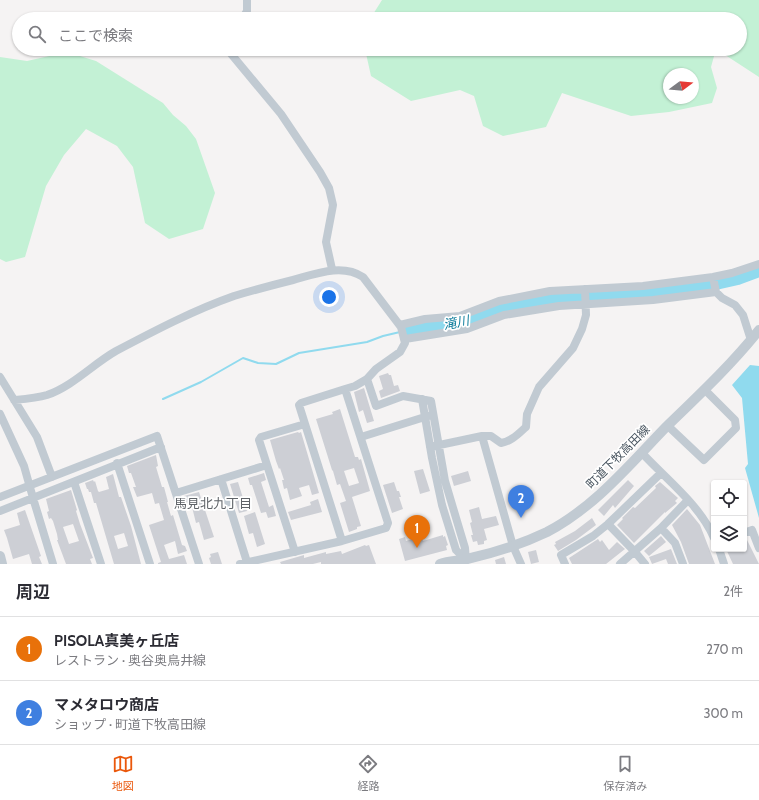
<!DOCTYPE html>
<html lang="ja">
<head>
<meta charset="utf-8">
<style>
	body { margin:0; font-family:Cabin,"Noto Sans JP",sans-serif; background:#f2f2f3; color:#2b2b33 }
	.controls { position:absolute; right:12px; bottom:12px; display:grid; overflow:hidden; border-radius:4px; box-shadow:0 1px 3px #0004 }
	.controls button { width:36px; height:36px; display:grid; place-items:center; padding:0; border:0; border-bottom:1px solid #e1e1e2; background:#fff; color:#2b2b33; font:20px sans-serif }
	.compass { position:absolute; left:663px; top:68px; width:36px; height:36px; border-radius:50%; background:#fff; box-shadow:0 1px 3px #0004; rotate:74deg }
	.you { position:absolute; left:329px; top:297px; width:14px; height:14px; margin:-10px; border:3px solid #fff; border-radius:50%; background:#1a73e8; box-shadow:0 0 0 6px #1a73e833 }
	.badge { display:grid; place-items:center; width:26px; height:26px; border-radius:50%; background:#ea580c; color:#fff; font-size:13px; font-weight:700 }
	.pin { position:absolute; translate:-50% -33px; filter:drop-shadow(0 1px 2px #0008) }
	.pin::after { content:''; position:absolute; top:21px; width:14px; height:12px; background:inherit; clip-path:polygon(0 0,100% 0,50% 100%) }
	.list { margin:0; padding:0; list-style:none }
	h2 { display:flex; justify-content:space-between; align-items:center; height:52px; margin:0; padding:0 16px; font-size:17px }
	h2 small { font-size:13px; font-weight:400; color:#7c7c81 }
	.list li { display:grid; grid-template-columns:26px 1fr auto; gap:12px; align-items:center; box-sizing:border-box; height:64px; padding:0 16px; border-top:1px solid #e1e1e2 }
	.list b { display:block; font-size:15px; white-space:nowrap }
	.list p { margin:0; font-size:13px; white-space:nowrap; color:#7c7c81 }
	.list em { font-size:13px; font-style:normal; color:#7c7c81 }
	.icon { flex:none; width:22px; height:22px; fill:none; stroke:currentColor; stroke-width:2; stroke-linecap:round; stroke-linejoin:round }
	.map { position:relative; flex:none; width:759px; height:564px; overflow:hidden }
	.search { position:absolute; background:#fff; box-shadow:0 1px 3px #0004; left:12px; right:12px; top:12px; height:44px; display:flex; align-items:center; gap:10px; box-sizing:border-box; padding:0 14px; border-radius:22px; color:#7c7c81; font-size:15px }
	.sheet { height:180px; background:#fff }
	nav { display:flex; justify-content:space-around; align-items:center; box-sizing:border-box; height:56px; border-top:1px solid #e1e1e2; background:#fff; font-size:11px; color:#7c7c81 }
	nav a { display:grid; justify-items:center; gap:2px }
	nav .on { color:#ea580c }
	.map>svg:first-child { display:block }
	.green { fill:#c3f1d5; fill-rule:evenodd }
	.water { fill:#90daee }
	.lines { fill:none; stroke-linecap:round; stroke-linejoin:round }
	.stream { stroke:#90daee; stroke-width:2 }
	.river { stroke:#90daee; stroke-width:12 }
	.building { fill:#cdcfd5; fill-rule:evenodd }
	.minor { stroke:#c1cad2; stroke-width:8 }
	.tertiary { stroke:#c1cad2; stroke-width:10 }
	.labels { text-anchor:middle; stroke-width:3.5; stroke-linejoin:round; paint-order:stroke }
	.street-label { font-size:12px; fill:#4a5661; stroke:#fff }
	.water-label { font-size:13px; font-style:italic; fill:#0c7c9b; stroke:#fff }
	.neighbourhood-label { font-size:13px; fill:#5f6368; stroke:#fff }
</style>
</head>
<body>
<div class="map">
<svg width="759" height="564" viewBox="0 0 759 564">
	<rect width="100%" height="100%" fill="#f5f3f3"/>
	<path class="green" d="M382,0H759V77L716,49L711,67L717,88L712,103L669,112L631,116L562,93L546,127L503,136L483,126L474,96L460,90L411,101L371,76L365,49H740V19H370ZM669,74H693V98H669Z
		M67,52L96,61L163,103L173,115L186,126L196,139L215,193L203,229L169,239L145,223L133,167L117,146L86,129L64,155L46,186L25,257L6,262L0,259V57L27,61Z"/>
	<path class="water" d="M750,365L759,366V518L745,468L748,464L742,398L732,385Z"/>
	<g class="lines">
		<path class="stream" d="M163,399L201,382L243,358L258,363L276,364L299,353L367,342L383,336L400,332"/>
		<path class="river" d="M406,331L463,323L495,310L549,300L568,297L643,294L707,286L738,279L759,271"/>
	</g>
	<path class="building" d="M388,373L389,375H391L394,386L398,385L400,391L381,398L379,391L383,389L379,376Z
		M364,388L374,421L367,423L363,410L359,412L354,392Z
		M340,409L355,457H358L359,460L361,459L370,491L352,497L361,526L357,527V529L349,532L340,503L346,501L340,484L337,485L333,471L332,470L316,419L333,414L332,412ZM354,468L359,483L349,486L344,471Z
		M298,432L299,433L301,432L319,493L312,495L309,485L299,488L302,496L290,500L287,488L284,489L282,480H284L280,468L279,469L276,461L270,440Z
		M156,455L158,466L156,467L162,487H164L168,502H167L171,516L173,515L182,545L185,546L187,551L178,554L175,541L164,545L169,559L184,555L187,564H158V563L161,562L149,525L164,520L159,503L155,504L152,493L137,497L133,487H136L131,473H129L127,466Z
		M423,469L430,491L420,494L414,471Z
		M468,471L471,481L454,486L451,476Z
		M264,473L266,480L261,482L269,507L273,505L276,516L268,518L266,512L261,513L252,485H250L248,478Z
		M113,474L119,497H121L131,526L141,564H114L96,503H94L91,492H89L88,489H87L85,483L93,480L94,482L95,481L98,491L99,492L109,489L106,477ZM124,533L128,546L118,549L114,536Z
		M628,480L634,486L615,508L613,505L604,516L598,510Z
		M238,482L247,511L239,513L230,484Z
		M394,482L397,491H399L401,497H399L403,509L392,513L383,485Z
		M660,482L678,498L675,501L677,503L665,513V512L634,543L617,525L623,519L622,518L633,507L635,508L656,488L655,486Z
		M71,490L77,510L76,511L80,524L93,558L90,559L92,564H66L57,540H58L57,534L53,521L51,518L49,519L47,512L49,511L46,499ZM73,524L79,541L69,544L63,527Z
		M199,492L214,537L204,540L199,522L196,523L191,503L186,505L184,496Z
		M318,499L322,512L291,520L288,512L311,505L310,502Z
		M479,507L482,519L496,516L499,525L484,529L487,540L484,541V544L478,545L477,541L473,542L471,535H473L470,523L472,522L469,510Z
		M687,509L700,525L715,564H689L681,542L672,525Z
		M25,510L41,556L39,557L42,564H32L29,554L13,559L7,538L4,530L20,525L17,513Z
		M255,512L265,544L257,547L253,533L249,534L244,516Z
		M592,518L596,525L576,540L558,551L554,545L556,544L555,542L575,531Z
		M443,535V537L445,536L448,545L446,546L447,550L405,561L399,539L405,537L406,541L421,536L423,541Z
		M661,536L666,542L649,556L644,551Z
		M744,538H746L759,564H733L726,549H744Z
		M598,539L600,542L602,540L609,550L617,542L625,549L606,564H572L569,558Z
		M365,545L366,546L369,545L376,564H321V562L313,564H281L280,562L304,555V558L326,552V554L341,551L342,554Z
		M671,549L677,564H668L666,559L652,564L649,557Z
		M536,550L539,562L531,564L528,552Z
		M218,552L222,564H211L209,558L211,557L210,554Z
		M504,557L506,564H496L495,560Z"/>
	<g class="lines">
		<path class="minor" d="M242,19L247,11V0
			M227,49L281,114L320,172L329,188L333,205L326,242L332,269
			M713,277L716,292L722,298L735,305L743,315L751,340
			M400,325L425,319L460,316L499,301L550,291L643,286L713,277L732,273L759,264
			M405,339L467,329L504,315L559,306L653,300L716,292
			M0,377L37,437L52,477
			M367,379L376,406L403,396L431,401L445,481L465,548L466,560
			M422,399L432,458L442,505L456,550L466,560
			M14,400C25,399 37,398 47,395C73,386 93,364 116,351C154,331 194,310 234,296C254,290 273,285 293,280C315,274 342,263 363,277L401,327L405,343L400,352L376,369L367,379L355,386L345,389
			M0,414L24,466L33,498L53,564
			M668,426L704,460L736,428L735,420L705,390
			M482,436H491L501,443C512,441 518,434 526,427L527,414L539,387L573,348L582,329L586,315L585,289
			M361,437L428,416
			M430,447L482,436L513,546L521,564
			M642,453C666,479 700,505 714,538
			M117,463L150,564
			M221,479L247,562
			M74,482L101,564
			M176,493L267,465
			M0,497L157,436L199,564
			M0,511L161,447
			M608,524L635,552L645,564
			M661,528L675,543L683,564
			M744,533L752,530L759,548
			M719,549L724,564
			M295,552L259,440L261,437L305,424
			M240,564L342,541L386,528L388,523L345,389L301,403L299,405L342,541
			M565,564L561,555L593,536L608,524L661,473
			M620,564L661,528L688,500"/>
		<path class="tertiary" d="M0,556L2,564
			M440,564C449,561 458,561 467,559C494,553 522,544 547,532C595,507 630,464 667,426C699,395 731,365 759,330"/>
	</g>
	<g class="labels">
		<g class="street-label">
			<text transform="translate(618 457) rotate(-45)" y="4">町道下牧高田線</text>
		</g>
		<g class="water-label">
			<text transform="translate(456 322) rotate(-11)" y="5">滝川</text>
		</g>
		<g class="neighbourhood-label">
			<text x="213" y="508">馬見北九丁目</text>
		</g>
	</g>
</svg>
<div class="controls">
<button><svg class="icon" aria-label="locate" viewBox="0 0 24 24"><circle cx="12" cy="12" r="6"/><path d="M12 2v4M12 18v4M2 12h4M18 12h4"/></svg></button>
<button><svg class="icon" aria-label="layers" viewBox="0 0 24 24"><path d="M12 4l9 5-9 5-9-5zM3 14l9 5 9-5"/></svg></button>
</div>
<svg class="compass" viewBox="-18 -18 36 36"><path d="M0-13l5 13h-10z" fill="#e53935"/><path d="M0 13l5-13h-10z" fill="#7c7c81"/></svg>
<div class="you"></div>
<div class="pin badge" style="left:417px;top:548px;background:#e8710a">1</div>
<div class="pin badge" style="left:521px;top:518px;background:#3f7fe0">2</div>
<div class="search"><svg class="icon" aria-label="search" viewBox="0 0 24 24"><circle cx="10" cy="10" r="6"/><path d="M15 15l6 6"/></svg>ここで検索</div>
</div>
<section class="sheet">
<h2>周辺<small>2件</small></h2>
<ul class="list">
<li><span class="badge" style="background:#e8710a">1</span><div><b>PISOLA真美ヶ丘店</b><p>レストラン · 奥谷奥鳥井線</p></div><em>270 m</em></li>
<li><span class="badge" style="background:#3f7fe0">2</span><div><b>マメタロウ商店</b><p>ショップ · 町道下牧高田線</p></div><em>300 m</em></li>
</ul>
</section>
<nav>
<a class="on"><svg class="icon" aria-label="map" viewBox="0 0 24 24"><path d="M3 6l6-2 6 2 6-2v14l-6 2-6-2-6 2zM9 4v14M15 6v14"/></svg>地図</a>
<a><svg class="icon" aria-label="directions" viewBox="0 0 24 24"><path d="M12 3l9 9-9 9-9-9zM9 14v-3h6M13 9l2 2-2 2"/></svg>経路</a>
<a><svg class="icon" aria-label="saved" viewBox="0 0 24 24"><path d="M7 4h10v16l-5-4-5 4z"/></svg>保存済み</a>
</nav>
</body>
</html>
